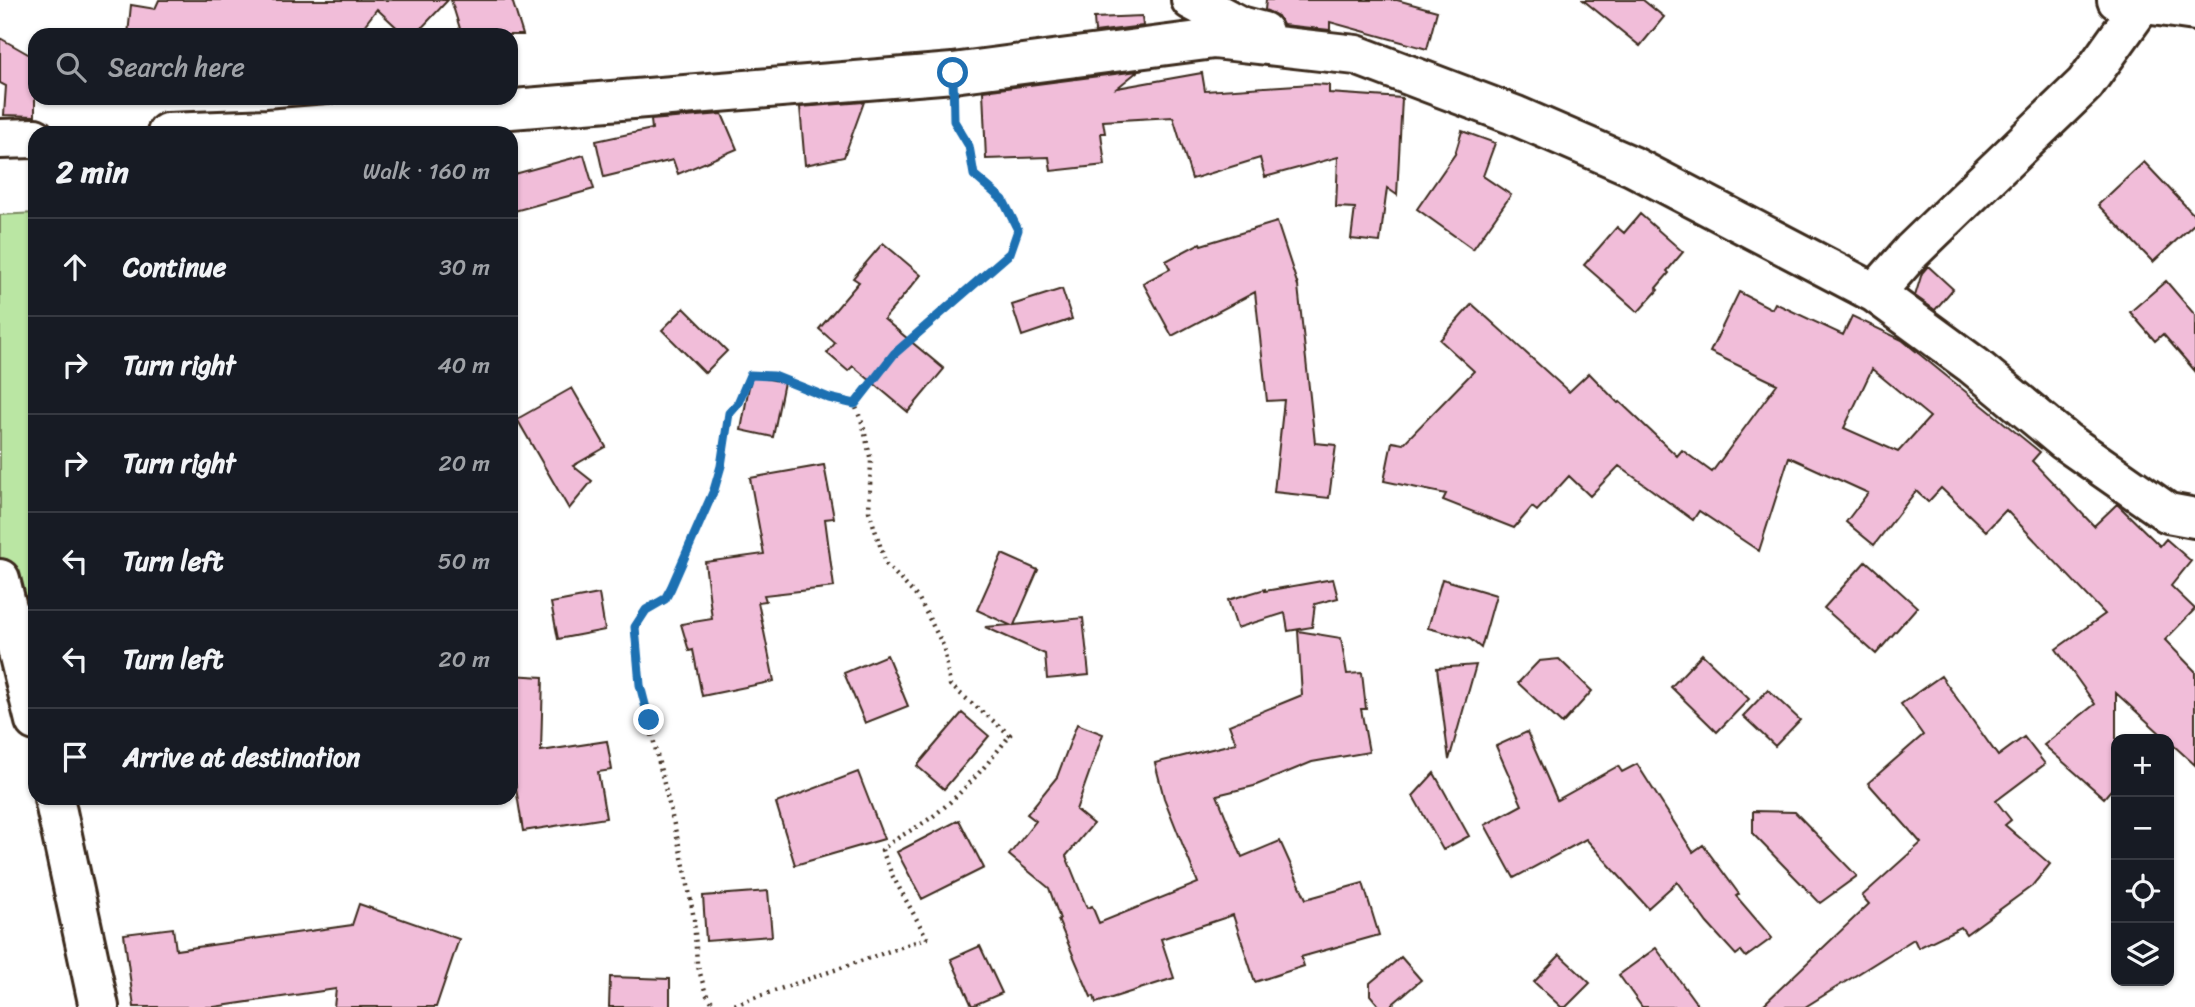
<!DOCTYPE html>
<html lang="en">
<head>
<meta charset="utf-8">
<style>
	body { margin:0; font-family:Sriracha,sans-serif; background:#242831; color:#f1f3f6 }
	.controls { position:absolute; right:21px; bottom:21px; display:grid; overflow:hidden; border-radius:14px; box-shadow:0 2px 5px #0004 }
	.controls button { width:63px; height:63px; display:grid; place-items:center; padding:0; border:0; border-bottom:2px solid #363941; background:#171b24; color:#f1f3f6; font:35px sans-serif }
	.stop { position:absolute; width:21px; height:21px; margin:-16px; border:5px solid #1f6fb2; border-radius:50%; background:#fff }
	.stop.end { background:#1f6fb2; border-color:#fff; box-shadow:0 2px 7px #0008 }
	.list { margin:0; padding:0; list-style:none }
	h2 { display:flex; justify-content:space-between; align-items:center; height:91px; margin:0; padding:0 28px; font-size:30px }
	h2 small { font-size:23px; font-weight:400; color:#9ea1a6 }
	.list li { display:grid; grid-template-columns:46px 1fr auto; gap:21px; align-items:center; box-sizing:border-box; height:98px; padding:0 28px; border-top:2px solid #363941 }
	.list b { display:block; font-size:26px; white-space:nowrap }
	.list em { font-size:23px; font-style:normal; color:#9ea1a6 }
	.icon { flex:none; width:38px; height:38px; fill:none; stroke:currentColor; stroke-width:2; stroke-linecap:round; stroke-linejoin:round }
	.map { position:relative; flex:none; width:2195px; height:1007px; overflow:hidden }
	.search { position:absolute; background:#171b24; box-shadow:0 2px 5px #0004; left:28px; top:28px; width:490px; height:77px; display:flex; align-items:center; gap:18px; box-sizing:border-box; padding:0 24px; border-radius:21px; color:#9ea1a6; font-size:26px }
	.panel { position:absolute; background:#171b24; box-shadow:0 2px 5px #0004; left:28px; top:126px; width:490px; height:679px; border-radius:21px }
	.map>svg:first-child { display:block }
	.green { fill:#bae6a3; stroke:#7a8860; stroke-width:2 }
	.building { fill:#f1bdd9; stroke:#3b2a1e; stroke-width:2; fill-rule:evenodd }
	.lines { fill:none; stroke-linecap:round; stroke-linejoin:round }
	.minor-casing { stroke:#3b2a1e; stroke-width:44 }
	.path { stroke:#3b2a1e; stroke-width:4.5; stroke-dasharray:2 5; stroke-linecap:butt }
	.minor { stroke:#fff; stroke-width:38 }
	.route { stroke:#1f6fb2; stroke-width:9 }
</style>
</head>
<body>
<div class="map">
<svg width="2195" height="1007" viewBox="0 0 2195 1007">
	<rect width="100%" height="100%" fill="#fff"/>
	<filter id="ink" filterUnits="userSpaceOnUse"><feTurbulence type="fractalNoise" baseFrequency=".0143" numOctaves="2"/><feDisplacementMap in="SourceGraphic" scale="14" xChannelSelector="R" yChannelSelector="G"/><feConvolveMatrix kernelMatrix="1 2 1 2 8 2 1 2 1" color-interpolation-filters="sRGB"/></filter>
	<g filter="url(#ink)">
		<path class="green" d="M35,213V608L14,607L0,580V215Z"/>
		<path class="building" d="M159,0H448L415,35H405L377,9L357,35H128L131,5L155,9Z
			M451,0H512L523,35H462Z
			M1266,0H1397L1437,11L1427,49L1330,22V30L1283,25L1278,16L1265,10Z
			M1583,0H1643L1664,17L1640,46Z
			M1142,16L1143,26L1095,32L1094,18Z
			M0,38L35,58V116L4,115L6,86L0,83Z
			M1138,71L1117,88L1202,73L1205,91L1312,84L1329,85V93L1402,98L1397,195L1387,188L1380,242L1351,239L1355,208L1336,207L1338,157L1265,177L1260,158L1192,179L1173,117L1103,121L1105,133H1101L1105,165L1051,171L1049,157L986,159L983,91Z
			M864,102L844,157L805,165L800,107Z
			M722,114L737,149L678,174L673,160L604,177L596,141L652,129L651,120Z
			M1462,131L1495,143L1483,176L1511,195L1473,249L1417,209L1455,154Z
			M584,155L594,189L511,212V175Z
			M2144,162L2195,216V223L2153,262L2098,205Z
			M1640,214L1683,252L1667,271L1669,273L1656,288L1658,290L1638,312L1584,265L1617,227L1624,233Z
			M1277,222L1298,286L1315,443L1336,445L1329,498L1274,492L1284,400L1267,401L1255,292L1172,336L1143,283L1170,269L1166,261L1200,243L1201,245Z
			M883,243L921,275L884,319L944,369L908,412L853,366L848,371L827,353L835,343L819,329L859,282L853,278Z
			M1928,266L1953,289L1935,310L1915,296L1922,273Z
			M2166,281L2195,315V371L2163,334L2155,341L2130,312Z
			M1062,289L1072,319L1022,336L1012,305Z
			M1739,292L1772,309L1775,303L1843,335L1852,316L1902,340L2040,452L2032,461L2094,526L2117,504L2160,546L2166,539L2191,561L2171,586L2195,609L2165,640L2195,671V765L2116,693V784L2104,798L2044,745L2095,704L2056,649L2105,614L2006,510L1986,531L1941,488L1928,502L1916,491L1874,545L1846,522L1868,493L1789,457L1759,551L1699,511L1693,520L1619,466L1590,496L1569,476L1537,511L1532,507L1514,528L1443,500L1446,494L1384,481L1392,442L1403,444L1474,371L1440,340L1472,304L1569,392L1589,373L1618,403L1620,402L1677,456L1682,450L1712,472L1777,384L1710,352ZM1872,369L1930,417L1898,452L1844,428Z
			M684,308L727,351L705,373L662,330Z
			M751,375L784,382L773,437L741,430Z
			M572,388L606,447L573,466L592,481L569,509L517,419Z
			M824,465L834,518L825,519L834,587L764,595L766,601L758,602L774,681L702,696L693,650L689,651L681,624L712,619L705,562L764,554L750,478Z
			M1002,554L1038,570L1014,625L1083,618L1089,675L1047,679L1045,654L985,627L1010,625L977,610Z
			M1866,561L1917,607L1876,654L1824,608Z
			M1333,579L1338,598L1315,604L1312,627L1288,631L1285,613L1237,628L1228,600L1265,589V591Z
			M1442,579L1496,595L1481,648L1470,639L1428,628Z
			M599,594L605,630L558,639L551,603Z
			M1298,631L1341,638L1347,674L1362,673L1366,709H1361L1369,752L1312,762L1254,786L1217,795L1242,857L1280,841L1306,899L1363,883L1379,935L1301,957L1304,966L1255,982L1233,915L1161,939L1174,978L1096,1003L1094,996L1091,997L1058,920L1060,919L1049,888L1009,855L1036,821L1027,814L1057,777L1077,724L1103,734L1076,810L1093,824L1066,856L1087,908L1092,906L1099,923L1198,883L1164,798L1155,763L1236,743L1229,725L1302,695Z
			M1702,654L1749,699L1717,732L1671,687Z
			M887,655L908,706L865,723L844,673Z
			M1559,659L1592,691L1562,724L1518,683L1539,661Z
			M1476,665L1449,760L1437,668Z
			M511,675L543,677L541,751L607,741L612,770L598,772L606,818L523,831L511,758Z
			M1941,676L1998,756L2024,737L2045,764L1996,801L2011,820L2005,825L2050,864L2032,886L1966,934L1961,927L1918,948L1914,939L1805,1007H1761L1869,904L1862,896L1921,843L1868,783L1923,735L1901,704Z
			M1768,690L1800,720L1775,746L1743,716Z
			M962,713L989,736L944,789L917,766Z
			M1527,732L1557,800L1618,766L1622,772L1637,764L1693,852L1703,845L1739,894L1736,896L1772,938L1746,957L1741,951L1736,955L1707,923L1677,882L1648,908L1586,839L1514,878L1485,825L1522,805L1496,746Z
			M858,772L884,839L795,865L776,803Z
			M1434,773L1469,836L1443,850L1413,796Z
			M1753,811L1795,812L1857,876L1820,903L1753,834Z
			M959,820L984,868L922,899L897,852Z
			M768,891L772,936L706,941L703,896Z
			M359,904L459,939L436,1007H334L336,989L214,1007H134L124,934L173,928L176,950L352,925Z
			M980,946L1002,993L972,1006L951,959Z
			M1656,948L1699,1007H1642L1619,975Z
			M1560,955L1590,983L1566,1007H1561L1534,982Z
			M1401,957L1421,980L1389,1007H1380L1370,995V983Z
			M610,977L670,979V1007H609Z"/>
		<g class="lines">
			<defs>
				<path id="minor" d="M1191,0L1240,26L1263,32
					M2117,0L2195,11
					M167,133L268,129L953,73L1214,39L1356,55L1514,115L1632,166L1875,293L1973,365L2065,441L2168,513L2195,518
					M0,139L35,138
					M1875,293L1912,251L2085,84L2143,3
					M0,579L35,721
					M54,798L99,1007"/>
			</defs>
			<use href="#minor" class="minor-casing"/>
			<path class="path" d="M716,1007L706,994L697,963L694,919L686,874L640,685L635,627L646,610L665,599L671,588L714,490L721,466L729,413L738,403L750,375L774,376L829,398L855,404
				M728,1007L927,938L892,875L882,850C897,836 916,829 932,817C961,795 988,764 1010,735L950,685L944,647L919,599L886,564L869,511L871,461L863,425L855,405L894,354L1010,253L1018,230L1003,200L974,175L969,146L954,121V108"/>
			<use href="#minor" class="minor"/>
		</g>
	</g>
	<g class="lines" filter="url(#ink)">
		<path class="route" d="M649,720L640,685L635,627L646,610L665,599L671,588L714,490L721,466L729,413L738,403L750,375L774,376L829,398L855,404L894,354L1010,253L1018,230L1003,200L974,175L969,146L954,121L953,73"/>
	</g>
</svg>
<div class="controls">
<button>+</button>
<button>−</button>
<button><svg class="icon" aria-label="locate" viewBox="0 0 24 24"><circle cx="12" cy="12" r="6"/><path d="M12 2v4M12 18v4M2 12h4M18 12h4"/></svg></button>
<button><svg class="icon" aria-label="layers" viewBox="0 0 24 24"><path d="M12 4l9 5-9 5-9-5zM3 14l9 5 9-5"/></svg></button>
</div>
<div class="stop" style="left:953px;top:73px"></div>
<div class="stop end" style="left:649px;top:720px"></div>
<div class="search"><svg class="icon" aria-label="search" viewBox="0 0 24 24"><circle cx="10" cy="10" r="6"/><path d="M15 15l6 6"/></svg>Search here</div>
<section class="panel">
<h2>2 min<small>Walk · 160 m</small></h2>
<ul class="list">
<li><svg class="icon" aria-label="ahead" viewBox="0 0 24 24"><path d="M12 20V5M6 11l6-6 6 6"/></svg><div><b>Continue</b></div><em>30 m</em></li>
<li><svg class="icon" aria-label="right" viewBox="0 0 24 24"><path d="M7 20v-9h11M14 6l5 5-5 5"/></svg><div><b>Turn right</b></div><em>40 m</em></li>
<li><svg class="icon" aria-label="right" viewBox="0 0 24 24"><path d="M7 20v-9h11M14 6l5 5-5 5"/></svg><div><b>Turn right</b></div><em>20 m</em></li>
<li><svg class="icon" aria-label="left" viewBox="0 0 24 24"><path d="M17 20v-9H6M10 6l-5 5 5 5"/></svg><div><b>Turn left</b></div><em>50 m</em></li>
<li><svg class="icon" aria-label="left" viewBox="0 0 24 24"><path d="M17 20v-9H6M10 6l-5 5 5 5"/></svg><div><b>Turn left</b></div><em>20 m</em></li>
<li><svg class="icon" aria-label="arrive" viewBox="0 0 24 24"><path d="M6 21V4h12l-3 4 3 4H6"/></svg><div><b>Arrive at destination</b></div></li>
</ul>
</section>
</div>
</body>
</html>
